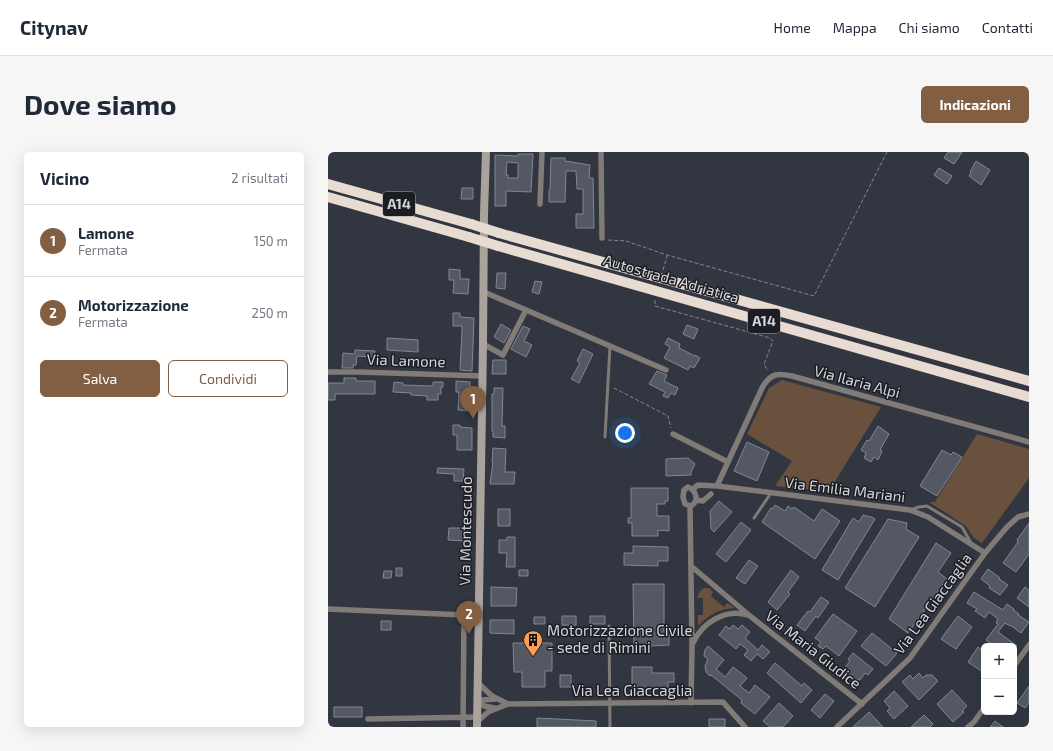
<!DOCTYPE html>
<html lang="it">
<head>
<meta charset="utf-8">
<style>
	body { margin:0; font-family:"Exo 2",sans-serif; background:#f6f6f7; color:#1f2937 }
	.controls { position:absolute; right:12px; bottom:12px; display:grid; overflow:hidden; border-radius:6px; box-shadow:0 4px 16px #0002 }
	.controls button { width:36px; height:36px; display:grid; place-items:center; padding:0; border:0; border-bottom:1px solid #e0e1e3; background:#fff; color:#1f2937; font:20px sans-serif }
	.you { position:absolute; left:297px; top:281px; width:14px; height:14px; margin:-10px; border:3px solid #fff; border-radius:50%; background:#1a73e8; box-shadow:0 0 0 6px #1a73e833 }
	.badge { display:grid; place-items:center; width:26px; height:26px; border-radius:50%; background:#825e43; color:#fff; font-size:13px; font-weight:700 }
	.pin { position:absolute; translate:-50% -33px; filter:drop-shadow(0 1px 2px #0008) }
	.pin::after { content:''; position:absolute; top:21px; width:14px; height:12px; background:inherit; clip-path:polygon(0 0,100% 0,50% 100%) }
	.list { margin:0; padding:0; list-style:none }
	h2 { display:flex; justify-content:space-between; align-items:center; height:52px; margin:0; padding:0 16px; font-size:17px }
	h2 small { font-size:13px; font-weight:400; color:#747a83 }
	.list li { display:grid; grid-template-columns:26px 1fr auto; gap:12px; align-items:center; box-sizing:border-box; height:72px; padding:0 16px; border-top:1px solid #e0e1e3 }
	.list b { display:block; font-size:15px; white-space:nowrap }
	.list p { margin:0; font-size:13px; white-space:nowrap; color:#747a83 }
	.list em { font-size:13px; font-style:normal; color:#747a83 }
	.actions { display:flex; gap:8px; padding:12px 16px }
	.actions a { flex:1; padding:9px 0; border:1px solid #825e43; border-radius:6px; text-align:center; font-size:14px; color:#825e43 }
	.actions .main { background:#825e43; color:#fff }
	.map { position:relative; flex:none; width:701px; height:575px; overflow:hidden; border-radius:6px }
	header { display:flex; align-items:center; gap:24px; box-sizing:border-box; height:56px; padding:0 20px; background:#fff; border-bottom:1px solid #e0e1e3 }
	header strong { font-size:19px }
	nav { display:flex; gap:22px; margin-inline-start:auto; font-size:14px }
	.intro { display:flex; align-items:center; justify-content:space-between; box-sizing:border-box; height:96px; padding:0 24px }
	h1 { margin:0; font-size:28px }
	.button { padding:10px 18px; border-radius:6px; background:#825e43; color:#fff; font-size:14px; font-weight:700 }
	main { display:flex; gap:24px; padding:0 24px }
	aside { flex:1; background:#fff; border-radius:6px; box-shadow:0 4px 16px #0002 }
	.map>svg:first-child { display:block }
	.green { fill:#6a513e }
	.building { fill:#535863; stroke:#818793; fill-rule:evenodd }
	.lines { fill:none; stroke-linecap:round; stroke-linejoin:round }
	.path { stroke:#81858e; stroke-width:1; stroke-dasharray:4 2; stroke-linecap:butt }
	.lane { stroke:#807b77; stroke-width:3 }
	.street { stroke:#807b77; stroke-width:5.5 }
	.secondary { stroke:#aaa29c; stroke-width:8 }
	.highway { stroke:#e8dbd2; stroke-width:10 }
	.highway-bridge { stroke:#e8dbd2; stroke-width:10 }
	.labels { text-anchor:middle; stroke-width:3; stroke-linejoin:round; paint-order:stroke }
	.shield { fill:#1b1d22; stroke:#9c9ea5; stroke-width:1 }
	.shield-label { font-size:14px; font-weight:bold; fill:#d3d6dd }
	.street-label { font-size:15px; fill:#d3d6dd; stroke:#1b1d22 }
	.poi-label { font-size:15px; fill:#d3d6dd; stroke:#1b1d22; text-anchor:start }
</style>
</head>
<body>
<header>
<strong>Citynav</strong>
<nav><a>Home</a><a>Mappa</a><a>Chi siamo</a><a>Contatti</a></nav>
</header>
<div class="intro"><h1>Dove siamo</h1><a class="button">Indicazioni</a></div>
<main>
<aside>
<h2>Vicino<small>2 risultati</small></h2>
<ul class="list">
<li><span class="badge">1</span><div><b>Lamone</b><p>Fermata</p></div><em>150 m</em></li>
<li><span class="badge">2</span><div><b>Motorizzazione</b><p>Fermata</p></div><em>250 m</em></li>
</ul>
<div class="actions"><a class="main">Salva</a><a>Condividi</a></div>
</aside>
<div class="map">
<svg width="701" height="575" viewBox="0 0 701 575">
	<rect width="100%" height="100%" fill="#313640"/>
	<path class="green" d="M454,228L553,255L501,339L447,334L464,309L419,282L441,236Z
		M649,282L701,297V326L654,391L646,386L638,374L601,350H607Z
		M376,436H381L385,440L383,444L396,455L399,451L407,456C390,457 381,463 370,474V463H375V446H369L372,439Z"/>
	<path class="building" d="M620,0H634L626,12L616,6Z
		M190,2H205L203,40L178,39V54H167V3L190,4ZM179,10L190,11V26H180V23H178Z
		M223,6H237V9L262,13L261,26H265L266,76H248V62H255V37H249L248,19H238L237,50H221V38H222Z
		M648,9L662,18L653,33L641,24L643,21L642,20Z
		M611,16L624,24L619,32L606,23Z
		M134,36H145V47H133Z
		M121,117L132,118V127H141L140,142L125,141L126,128H121Z
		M169,121H178L177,137L168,136Z
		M207,129L214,130L211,142L204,140Z
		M125,161H132V165L146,166L144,219L132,218L134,178V174H125Z
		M173,172L183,178L176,191L166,185Z
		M359,173L370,177L366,187L355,182Z
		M195,174L202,177L196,189L204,193L198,205L183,197Z
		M59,186L90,188V200L59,198Z
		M340,186L352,192L351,196L367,204V203L372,206L366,216L362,214L360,218L336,206L342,195L337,192Z
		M255,197L265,202L251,231L243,227L252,211L249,209Z
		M27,198L47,199L46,205L29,204L28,213H25V216H14L15,201L27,202Z
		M165,208H178V222H164Z
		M329,219L339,223L336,229L350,236L347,243L343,241L340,246L335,244L337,240L321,232Z
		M16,226H28V229H47V242H7V248H0V231H16Z
		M128,229L142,230V259L130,258L131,240H128Z
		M66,230L75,231V233L105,234V230H115V235H113V242H110V248H99V244L83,243V241L65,240Z
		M166,236H175L174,274H177V286L165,285V279H164V242H166Z
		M125,273H132V275L144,276V298H129V283H125Z
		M550,274L561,282L552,298L554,299L550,308L546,305L543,310L536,306L538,301L533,298L539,288L541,289Z
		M419,290L441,300L429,329L406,319Z
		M165,296L178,297L177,320H187L186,332H162L165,310H164Z
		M614,298L623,303L625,300L634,305L609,344L592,334Z
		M360,306L367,312L363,320V323L338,324V307Z
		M110,316L136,317L135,329H126V322L109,321Z
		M303,336H340V349H337V352H329V364H341V379L330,378V384H304V371H300V366H303Z
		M391,349L404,360L386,380L383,377L382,359Z
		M447,353L457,359L460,354L464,357L466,355L486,369L494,357L512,369L487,407L434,370L443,356L444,357Z
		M170,357H182V374H170Z
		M535,363L543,365L547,367L510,428L494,418L525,366L531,370Z
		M560,367L579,371L578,377L591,385L547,455L517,436Z
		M413,370L423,378L398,410L388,402Z
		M701,371V402L688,420L675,411L690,390L689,388Z
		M121,376H138V389L120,388Z
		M179,385H187V415H178L179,401H171V388H179Z
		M608,391L623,401L610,420L619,427L580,481L561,467Z
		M305,394L340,395V409H330V414L296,413V401H305Z
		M421,408L430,414L417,432L408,426Z
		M68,416H74V424H68Z
		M660,417L672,426L671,427L680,433L672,443L661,436L662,434L653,427Z
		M191,418H200V424H191Z
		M463,418L471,425L460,440L462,442L449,458L440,450Z
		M56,419H64L63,426H55Z
		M305,432H336V480H341V493L322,494V498H306Z
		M163,435L189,436L188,454H163Z
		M697,435L701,438V455L689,446Z
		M646,440L675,458L679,452L686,457L685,458L691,462L690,463L701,470L693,481L682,473V474L677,471L670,480L689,494H667L658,488L670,472L668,471L670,467L661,460L657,466L647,459L649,457L639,451Z
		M493,445L501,450L490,466L488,464L477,479L469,473L480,459L482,460Z
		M505,462L529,479L511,504L498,494L495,497L490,494L493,490L487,486Z
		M234,464H248V473H234Z
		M262,464H277V472H262Z
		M630,464L644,475L628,497L613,487Z
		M206,465H217V472H206Z
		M162,468H186V482L162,481Z
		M53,469H63V478H53Z
		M405,473L410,477L414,473L422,480L417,486L430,498L434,493L442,500L435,507L429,502L423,509L416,503L420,498L412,492L408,497L391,483L398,474L402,477Z
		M544,481L569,501L558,514L533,494Z
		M185,491H224V519H217V535H194V520H186Z
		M380,494L396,508L388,517L397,525L405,515L419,526L412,534L421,541L427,533L442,545L427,562L413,551L414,548L383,523L382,524L378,520L377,514L380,507L376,504L377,498Z
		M650,495L656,499V521L640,510Z
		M525,501L545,517L540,523L537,521L532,528L524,527L514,519L522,509L520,507Z
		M447,511L474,534L476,531L484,538L473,551L439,521Z
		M304,515H324V521H346V530H340V537H304Z
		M591,521L595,526L598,523H604L610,529L591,548L574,530L582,523L585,527Z
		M232,523H243V535H232Z
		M701,534V551L697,556L689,551Z
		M624,538L639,554L634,559L636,560L625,570L609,552Z
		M566,539L580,554L566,567L559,559L562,556L556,549Z
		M497,542L506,549L492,566L483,558Z
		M451,551L465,564L455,575H442L435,569Z
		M6,555H34V565H6Z
		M541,560L555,575H525Z
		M596,563L605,572L602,575H583Z
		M209,566L268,569V575H209Z
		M381,567H397V575H381Z
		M667,569L675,575H662Z"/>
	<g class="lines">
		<path class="path" d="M280,88L298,89L339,103L486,144L559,0
			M335,118L339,104
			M327,148V154L442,186L445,189L436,212L440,219
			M286,236L340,264L343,276"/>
		<path class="lane" d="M277,285L282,194
			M582,358L591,355L599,354L634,375L643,391
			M426,366L443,341
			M281,474L282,575"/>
		<path class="street" d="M273,0L274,86
			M212,52L214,0
			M156,140L338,218
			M155,192L175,203L198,158
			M0,220H30L155,224
			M345,282L400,310
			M389,334L435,234C444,221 449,221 464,224L701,290
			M360,335C369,339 371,349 363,354L357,352L355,345L356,338Z
			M365,337L370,333L389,334L582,358L600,365L657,401
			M368,348L375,349L383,342
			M362,354L364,494L363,551
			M363,414L422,464L534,552
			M0,457L136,463L135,575
			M365,491C374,471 397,456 420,463
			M686,514L701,493
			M150,531L164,544L180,552
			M150,550L155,548L168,547
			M150,550L156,554L167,556
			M40,567L149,565
			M149,570L160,560L180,552L395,550L417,575
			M509,575L582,506L657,401L679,375L690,365L701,362
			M640,575L646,570L656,556"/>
		<path class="secondary" d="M149,575L155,192L156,62L158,0"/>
		<path class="highway" d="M0,32L143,72
			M0,45L141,85
			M171,81L701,229
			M170,94L701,245"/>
		<path class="highway-bridge" d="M143,72L171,81
			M141,85L170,94"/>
	</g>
	<defs>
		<symbol id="building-pin" viewBox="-11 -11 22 30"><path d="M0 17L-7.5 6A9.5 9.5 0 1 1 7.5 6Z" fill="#fb9e51" stroke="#1b1d22"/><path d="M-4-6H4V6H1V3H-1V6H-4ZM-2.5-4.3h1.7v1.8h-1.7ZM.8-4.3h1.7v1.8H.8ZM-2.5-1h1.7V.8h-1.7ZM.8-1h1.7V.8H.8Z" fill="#111"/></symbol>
	</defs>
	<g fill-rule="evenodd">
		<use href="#building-pin" x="194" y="477" width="22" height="30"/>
	</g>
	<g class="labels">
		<g class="shield">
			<rect x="55" y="40" width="32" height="24" rx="3"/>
			<rect x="420" y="157" width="32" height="24" rx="3"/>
		</g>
		<g class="shield-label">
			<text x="71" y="57">A14</text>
			<text x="436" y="174">A14</text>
		</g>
		<g class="street-label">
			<text transform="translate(343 127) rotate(16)" y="5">Autostrada Adriatica</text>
			<text transform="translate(78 209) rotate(2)" y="5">Via Lamone</text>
			<text transform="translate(529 230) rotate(15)" y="5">Via Ilaria Alpi</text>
			<text transform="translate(517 338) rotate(7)" y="5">Via Emilia Mariani</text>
			<text transform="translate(138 379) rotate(-89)" y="5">Via Montescudo</text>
			<text transform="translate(605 452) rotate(-54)" y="5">Via Lea Giaccaglia</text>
			<text transform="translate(485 498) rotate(38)" y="5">Via Maria Giudice</text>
			<text x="304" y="544">Via Lea Giaccaglia</text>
		</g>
		<g class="poi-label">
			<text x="219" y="484">Motorizzazione Civile<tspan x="219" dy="17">- sede di Rimini</tspan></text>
		</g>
	</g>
</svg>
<div class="controls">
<button>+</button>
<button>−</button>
</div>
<div class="you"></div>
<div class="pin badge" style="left:145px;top:267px">1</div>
<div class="pin badge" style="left:141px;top:482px">2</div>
</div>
</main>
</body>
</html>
